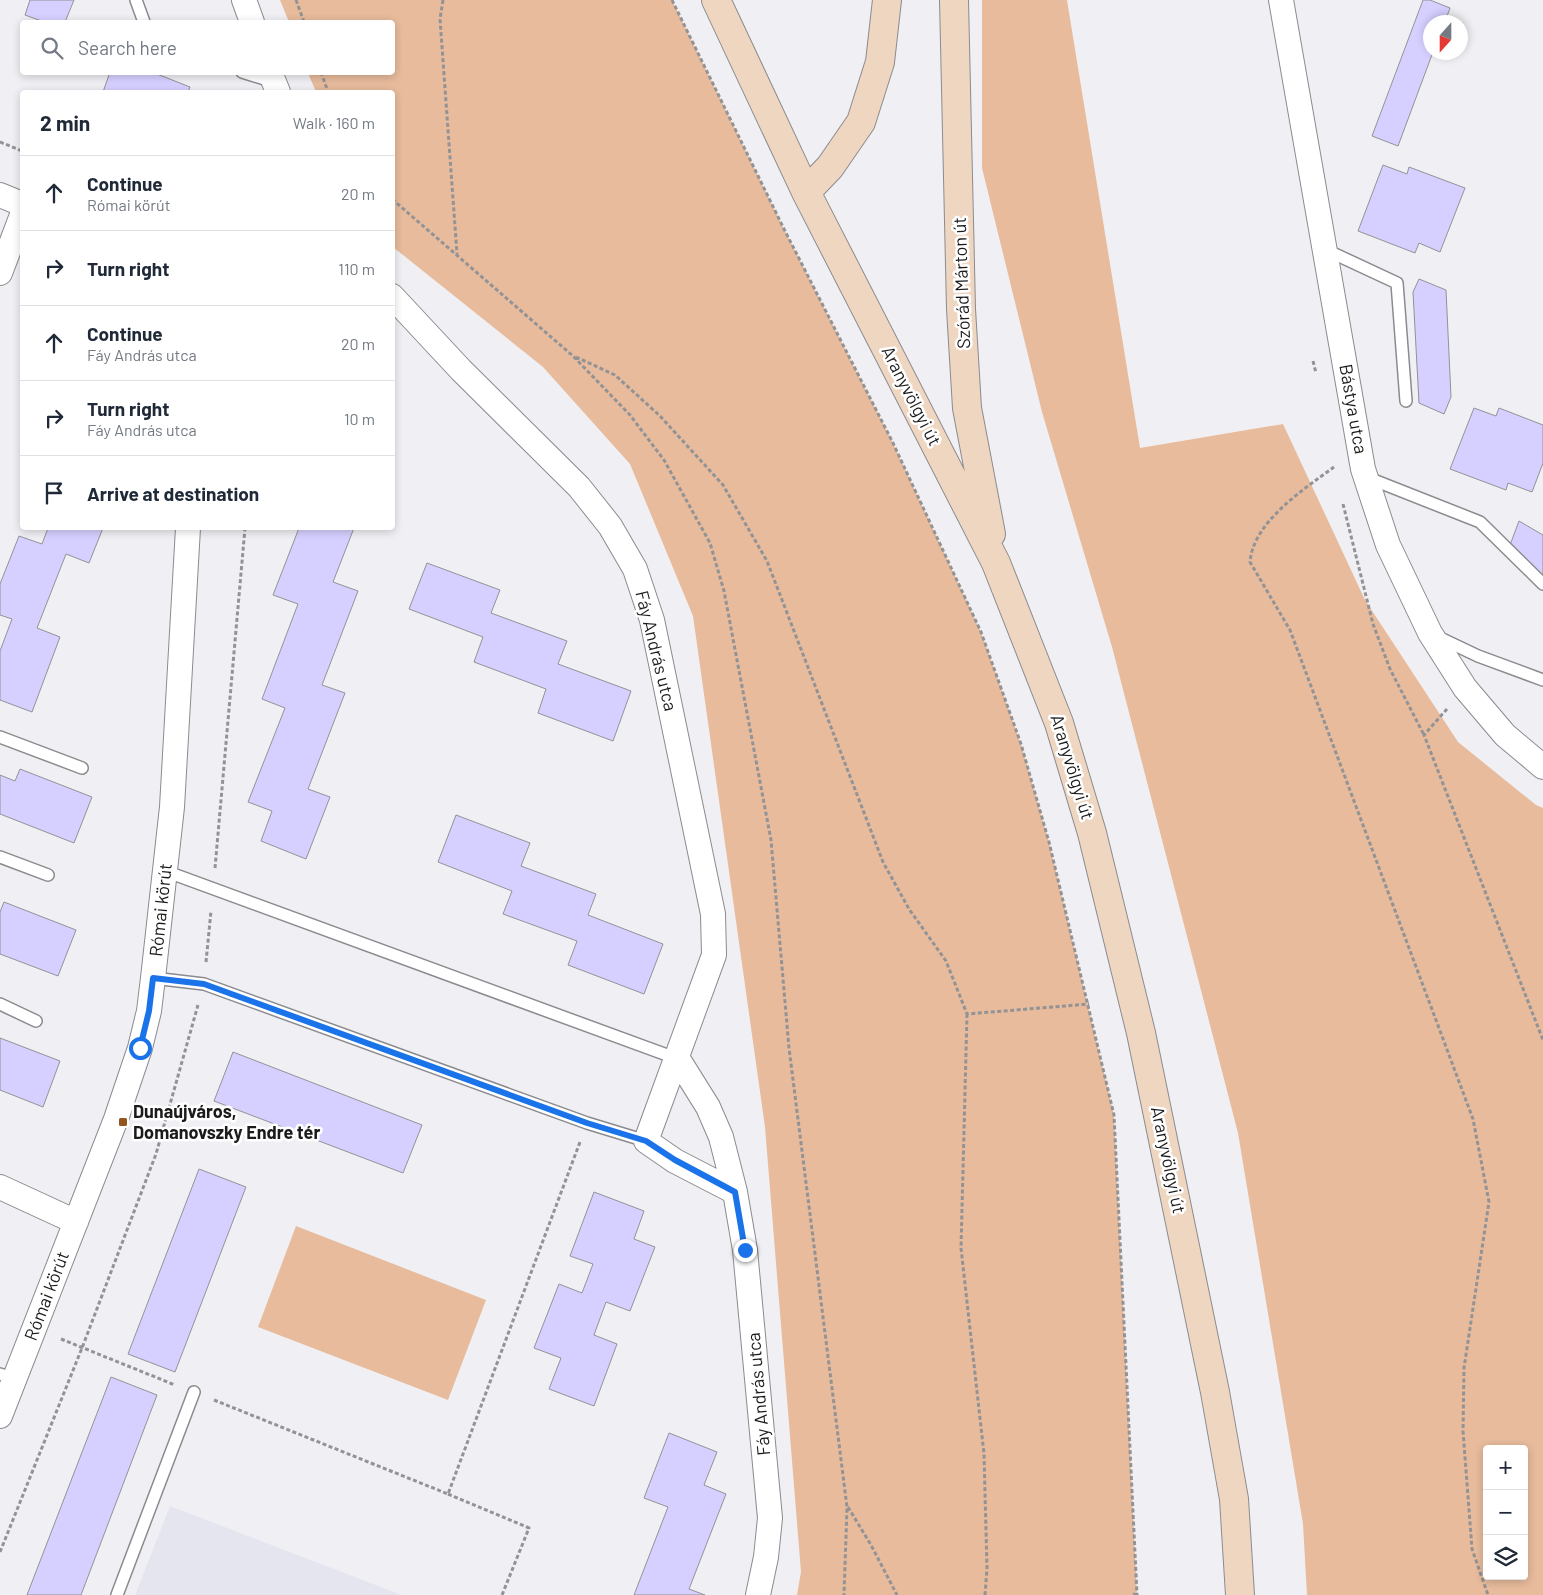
<!DOCTYPE html>
<html lang="en">
<head>
<meta charset="utf-8">
<style>
	body { margin:0; font-family:Barlow,sans-serif; background:#f2f2f3; color:#1f2937 }
	.controls { position:absolute; right:15px; bottom:15px; display:grid; overflow:hidden; border-radius:5px; box-shadow:0 2px 8px #0003 }
	.controls button { width:45px; height:45px; display:grid; place-items:center; padding:0; border:0; border-bottom:1px solid #e0e1e3; background:#fff; color:#1f2937; font:25px sans-serif }
	.compass { position:absolute; left:1423px; top:15px; width:45px; height:45px; border-radius:50%; background:#fff; box-shadow:0 2px 8px #0003; rotate:201deg }
	.stop { position:absolute; width:15px; height:15px; margin:-11px; border:4px solid #1a73e8; border-radius:50%; background:#fff }
	.stop.end { background:#1a73e8; border-color:#fff; box-shadow:0 1px 5px #0008 }
	.list { margin:0; padding:0; list-style:none }
	h2 { display:flex; justify-content:space-between; align-items:center; height:65px; margin:0; padding:0 20px; font-size:21px }
	h2 small { font-size:16px; font-weight:400; color:#747a83 }
	.list li { display:grid; grid-template-columns:32px 1fr auto; gap:15px; align-items:center; box-sizing:border-box; height:75px; padding:0 20px; border-top:1px solid #e0e1e3 }
	.list b { display:block; font-size:19px; white-space:nowrap }
	.list p { margin:0; font-size:16px; white-space:nowrap; color:#747a83 }
	.list em { font-size:16px; font-style:normal; color:#747a83 }
	.icon { flex:none; width:28px; height:28px; fill:none; stroke:currentColor; stroke-width:2; stroke-linecap:round; stroke-linejoin:round }
	.map { position:relative; flex:none; width:1543px; height:1595px; overflow:hidden }
	.search { position:absolute; background:#fff; box-shadow:0 2px 8px #0003; left:20px; top:20px; width:375px; height:55px; display:flex; align-items:center; gap:12px; box-sizing:border-box; padding:0 18px; border-radius:5px; color:#747a83; font-size:19px }
	.panel { position:absolute; background:#fff; box-shadow:0 2px 8px #0003; left:20px; top:90px; width:375px; height:440px; border-radius:5px }
	.map>svg:first-child { display:block }
	.built { fill:#e5e5f0 }
	.green { fill:#e7bb9c; fill-rule:evenodd }
	.building { fill:#d5d0ff; stroke:#929296 }
	.lines { fill:none; stroke-linecap:round; stroke-linejoin:round }
	.lane-casing { stroke:#8b8b8f; stroke-width:14 }
	.street-casing { stroke:#8b8b8f; stroke-width:26 }
	.secondary-casing { stroke:#8b8b8f; stroke-width:30 }
	.path { stroke:#939396; stroke-width:3; stroke-dasharray:4 2.5; stroke-linecap:butt }
	.lane { stroke:#fff; stroke-width:11 }
	.street { stroke:#fff; stroke-width:24 }
	.secondary { stroke:#efd6c1; stroke-width:28 }
	.route { stroke:#1a73e8; stroke-width:6 }
	.poi-dot { fill:#94541e; stroke:#fff; stroke-width:2 }
	.labels { text-anchor:middle; stroke-width:5; stroke-linejoin:round; paint-order:stroke }
	.street-label { font-size:18px; fill:#1b1b1c; stroke:#fff }
	.poi-label { font-size:18px; font-weight:bold; fill:#1b1b1c; stroke:#fff; text-anchor:start }
</style>
</head>
<body>
<div class="map">
<svg width="1543" height="1595" viewBox="0 0 1543 1595">
	<rect width="100%" height="100%" fill="#f0f0f4"/>
	<path class="built" d="M170,1506L402,1595H135Z"/>
	<path class="green" d="M280,0H672L784,229L893,443L981,632L1021,744L1049,842L1114,1115L1137,1595H797L801,1572L765,1127L693,616L630,464L543,367L393,247L392,92H316L308,73L392,72V22H289Z
		M982,0H1067L1140,448L1283,424L1365,600L1458,742L1536,805L1543,808V1595H1307L1303,1524L1238,1133L1112,647L1042,412L982,168ZM1487,1449H1524V1576H1487Z
		M296,1226L486,1300L448,1400L258,1327Z"/>
	<path class="building" d="M30,0H74L65,22H44L25,15Z
		M1423,0H1430L1450,8L1445,22H1430V52H1433L1398,146L1372,136Z
		M110,72H152L190,87L188,92H103Z
		M1383,165L1407,174L1409,167L1465,188L1440,252L1419,243L1415,253L1358,231Z
		M1419,279L1446,290L1451,397L1444,414L1419,403L1413,292Z
		M1474,408L1496,416L1499,408L1543,425V463L1532,492L1508,483L1506,490L1450,469Z
		M1519,521L1543,535V576L1510,545Z
		M48,528H103L89,563L66,554L37,628L60,637L32,712L0,700V651L12,619L0,615V584L19,536L42,544Z
		M299,528H354L333,582L358,591L322,685L345,693L308,789L330,797L306,859L261,841L272,811L248,802L285,708L262,699L298,604L273,595Z
		M427,563L500,590L491,613L567,641L558,664L631,691L613,741L538,713L546,689L474,662L483,637L409,609Z
		M20,769L92,797L74,843L0,814V775L15,781Z
		M456,815L530,843L521,866L596,894L588,915L663,944L644,994L568,965L577,941L503,914L512,891L438,862Z
		M4,902L76,930L58,976L0,954V912Z
		M0,1038L60,1061L43,1107L0,1090Z
		M233,1052L422,1125L403,1173L214,1101Z
		M199,1169L246,1187L175,1372L128,1354Z
		M594,1192L644,1211L634,1239L655,1247L630,1311L606,1302L594,1335L617,1344L594,1406L549,1389L561,1358L534,1348L559,1284L582,1293L593,1264L570,1256Z
		M111,1377L157,1395L81,1595H27Z
		M669,1433L717,1452L704,1485L726,1494L689,1589L705,1595H634L668,1507L644,1498Z"/>
	<g class="lines">
		<defs>
			<path id="lane" d="M136,0L144,22
				M242,72L274,82
				M1324,249L1397,283L1406,401
				M1366,477L1480,522L1543,584
				M1438,637L1478,656L1543,680
				M0,737L82,768
				M0,857L48,875
				M165,871L678,1059
				M153,978L204,984L587,1123L646,1141
				M0,1004L36,1021
				M0,1374L14,1379
				M117,1595L194,1392"/>
			<path id="street" d="M244,0L252,22
				M1281,0L1363,469L1388,545L1430,633L1465,688L1505,735L1543,767
				M270,72L278,92
				M0,195L22,204
				M0,273L22,215
				M392,296L461,370L579,487L610,526L635,569L652,620L713,914L714,955L646,1141L675,1161L735,1192
				M678,1059L708,1107L721,1137L735,1192L745,1250L770,1518L766,1557L758,1595
				M0,1187L76,1222
				M0,1416L116,1119L140,1048L149,1011L153,978L172,807L188,528"/>
			<path id="secondary" d="M716,0L806,192L996,563L1059,723L1092,833L1141,1033L1215,1392L1234,1499L1240,1595
				M954,0L961,309L967,408L991,534
				M806,192L830,167L861,122L880,62L887,0"/>
		</defs>
		<use href="#lane" class="lane-casing"/>
		<use href="#street" class="street-casing"/>
		<use href="#secondary" class="secondary-casing"/>
		<path class="path" d="M296,0L304,22
			M443,0L440,19L457,254
			M672,0L784,229L893,443L981,632L1021,744L1049,842L1114,1115L1137,1595
			M321,72L328,92
			M0,142L22,151
			M392,199L573,356L630,415L664,460L710,543L724,591L771,840L789,1048L847,1507L844,1595
			M576,357L615,375L660,416L723,485L767,561L883,862L909,909L946,961L967,1014L1089,1004
			M1313,361L1316,373
			M1334,467C1304,489 1253,522 1250,562L1290,630L1473,1119L1489,1202L1464,1368L1463,1431L1472,1549L1488,1595
			M1343,504L1373,624L1390,669L1424,735
			M1447,709L1424,735L1543,1040
			M215,868L245,528
			M206,962L211,911
			M967,1014L961,1248L984,1454L987,1568L985,1595
			M61,1339L175,1385
			M214,1400L448,1494L580,1142
			M448,1494L529,1528L502,1595
			M848,1507L871,1545L897,1595
			M0,1552L82,1348L156,1154L198,1005
			M1134,1595L1135,1593"/>
		<use href="#lane" class="lane"/>
		<use href="#street" class="street"/>
		<use href="#secondary" class="secondary"/>
	</g>
	<g class="lines">
		<path class="route" d="M140,1048L149,1011L153,978L204,984L587,1123L646,1141L675,1160L735,1192L745,1250"/>
	</g>
	<rect class="poi-dot" x="118" y="1117" width="10" height="10" rx="2.5"/>
	<g class="labels">
		<g class="street-label">
			<text transform="translate(962 283) rotate(-92)" y="6">Szórád Márton út</text>
			<text transform="translate(911 396) rotate(63)" y="6">Aranyvölgyi út</text>
			<text transform="translate(1353 409) rotate(80)" y="6">Bástya utca</text>
			<text transform="translate(656 651) rotate(76)" y="6">Fáy András utca</text>
			<text transform="translate(1072 767) rotate(73)" y="6">Aranyvölgyi út</text>
			<text transform="translate(161 910) rotate(-84)" y="6">Római körút</text>
			<text transform="translate(1168 1160) rotate(78)" y="6">Aranyvölgyi út</text>
			<text transform="translate(47 1296) rotate(-69)" y="6">Római körút</text>
			<text transform="translate(759 1394) rotate(-95)" y="6">Fáy András utca</text>
		</g>
		<g class="poi-label">
			<text x="133" y="1118">Dunaújváros,<tspan x="133" dy="21">Domanovszky Endre tér</tspan></text>
		</g>
	</g>
</svg>
<div class="controls">
<button>+</button>
<button>−</button>
<button><svg class="icon" aria-label="layers" viewBox="0 0 24 24"><path d="M12 4l9 5-9 5-9-5zM3 14l9 5 9-5"/></svg></button>
</div>
<svg class="compass" viewBox="-18 -18 36 36"><path d="M0-13l5 13h-10z" fill="#e53935"/><path d="M0 13l5-13h-10z" fill="#747a83"/></svg>
<div class="stop" style="left:140px;top:1048px"></div>
<div class="stop end" style="left:745px;top:1250px"></div>
<div class="search"><svg class="icon" aria-label="search" viewBox="0 0 24 24"><circle cx="10" cy="10" r="6"/><path d="M15 15l6 6"/></svg>Search here</div>
<section class="panel">
<h2>2 min<small>Walk · 160 m</small></h2>
<ul class="list">
<li><svg class="icon" aria-label="ahead" viewBox="0 0 24 24"><path d="M12 20V5M6 11l6-6 6 6"/></svg><div><b>Continue</b><p>Római körút</p></div><em>20 m</em></li>
<li><svg class="icon" aria-label="right" viewBox="0 0 24 24"><path d="M7 20v-9h11M14 6l5 5-5 5"/></svg><div><b>Turn right</b></div><em>110 m</em></li>
<li><svg class="icon" aria-label="ahead" viewBox="0 0 24 24"><path d="M12 20V5M6 11l6-6 6 6"/></svg><div><b>Continue</b><p>Fáy András utca</p></div><em>20 m</em></li>
<li><svg class="icon" aria-label="right" viewBox="0 0 24 24"><path d="M7 20v-9h11M14 6l5 5-5 5"/></svg><div><b>Turn right</b><p>Fáy András utca</p></div><em>10 m</em></li>
<li><svg class="icon" aria-label="arrive" viewBox="0 0 24 24"><path d="M6 21V4h12l-3 4 3 4H6"/></svg><div><b>Arrive at destination</b></div></li>
</ul>
</section>
</div>
</body>
</html>
